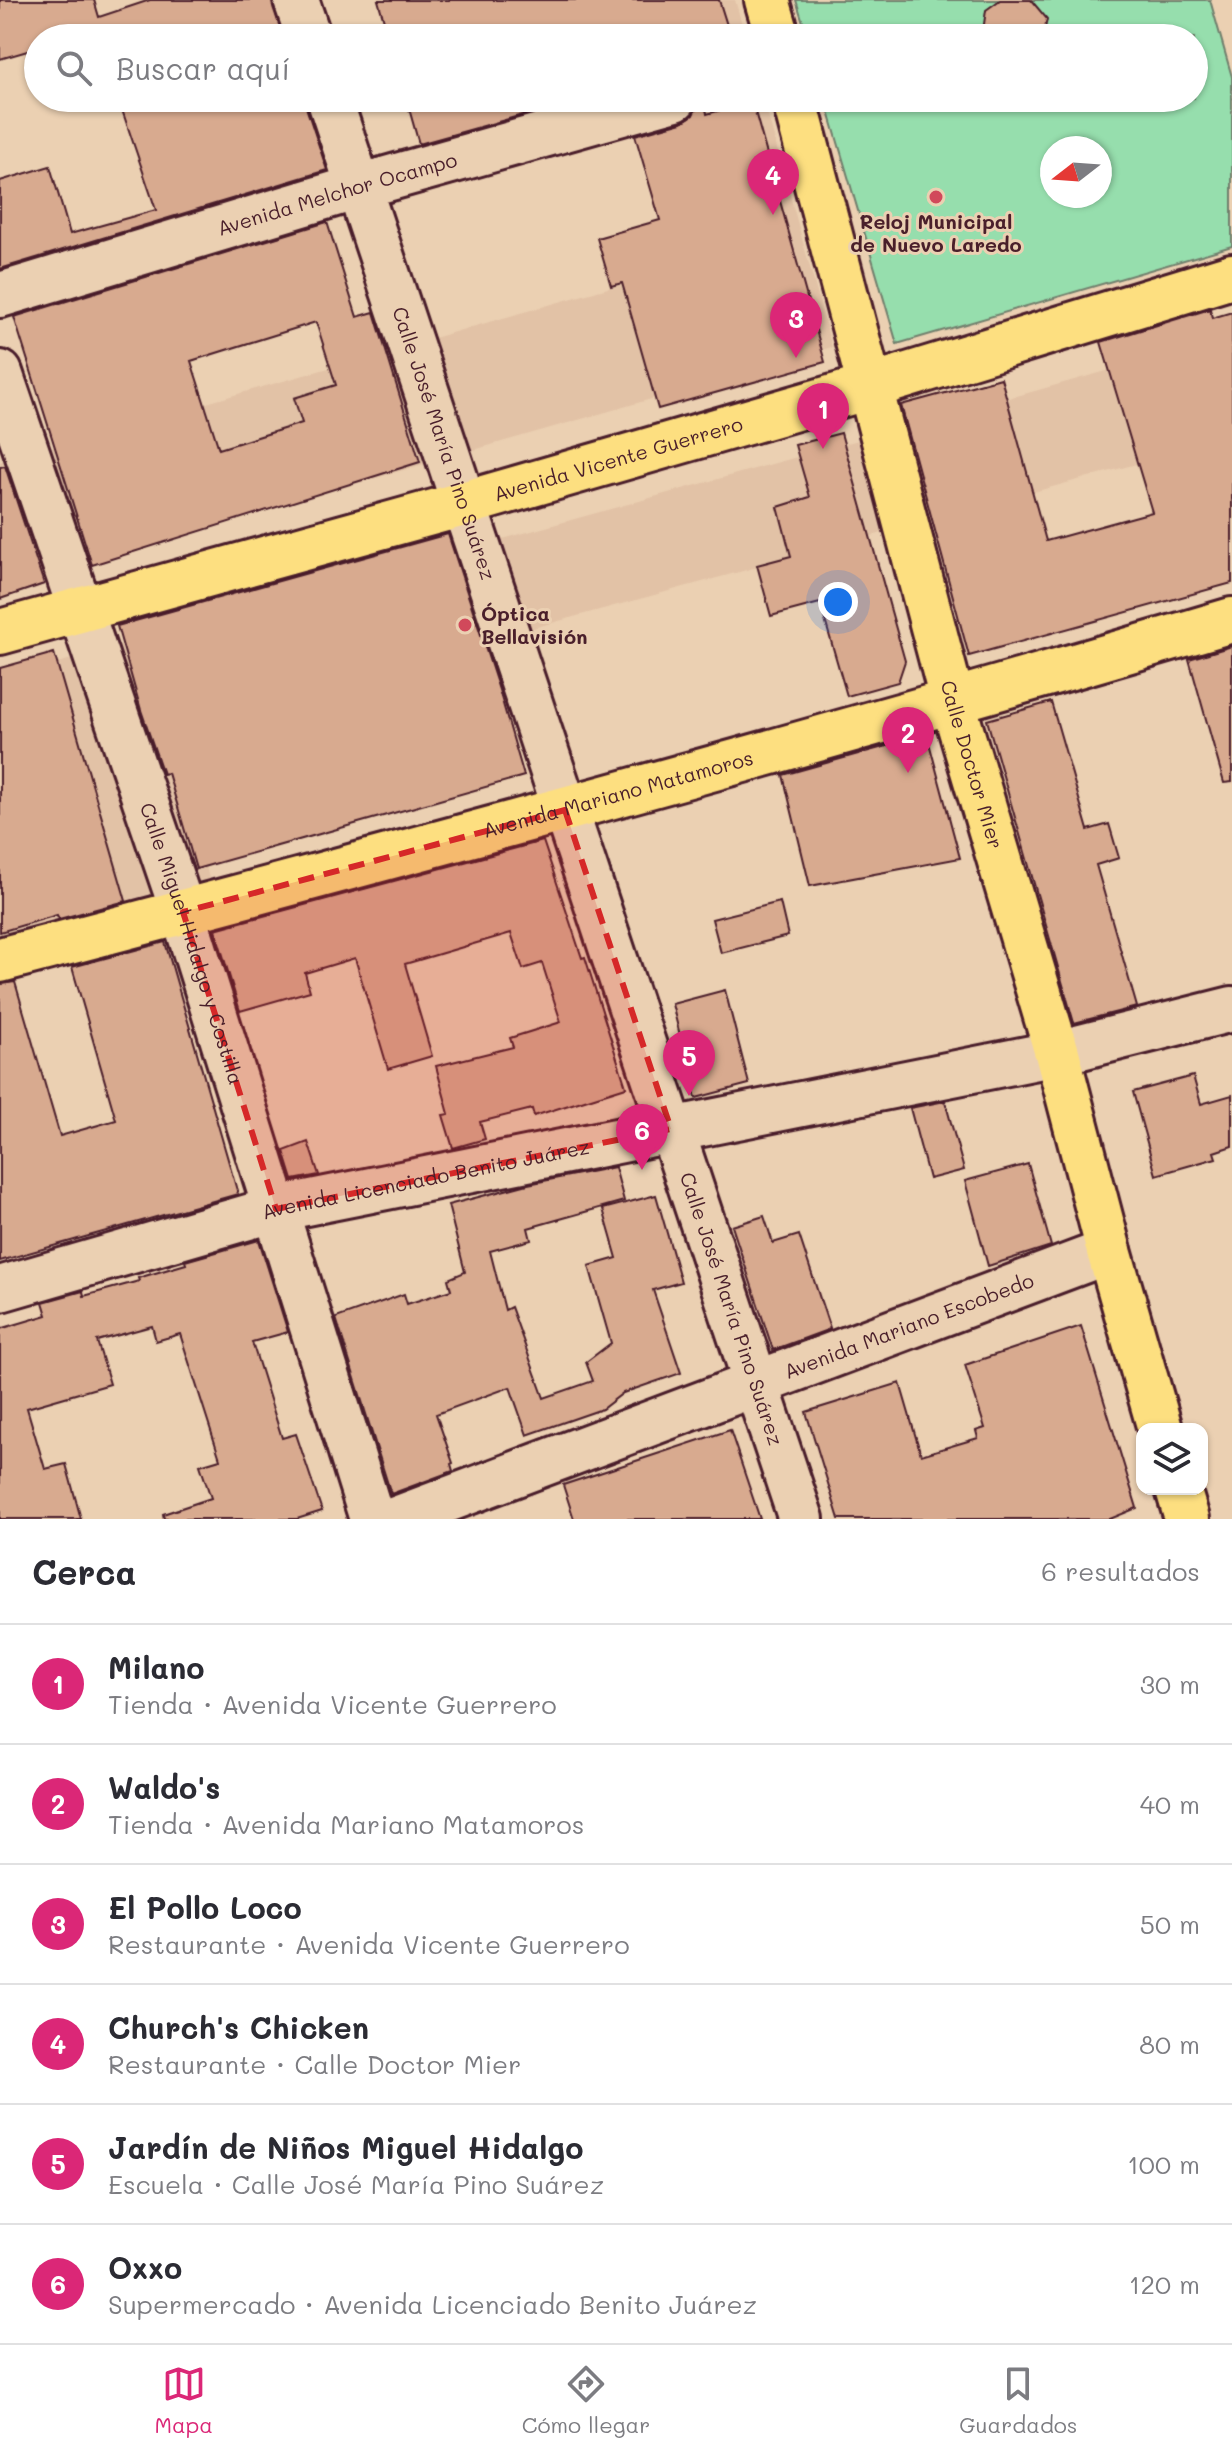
<!DOCTYPE html>
<html lang="es">
<head>
<meta charset="utf-8">
<style>
	body { margin:0; font-family:Mali,sans-serif; background:#f2f2f3; color:#2b2b33 }
	.controls { position:absolute; right:24px; bottom:24px; display:grid; overflow:hidden; border-radius:16px; box-shadow:0 2px 6px #0004 }
	.controls button { width:72px; height:72px; display:grid; place-items:center; padding:0; border:0; border-bottom:2px solid #e1e1e2; background:#fff; color:#2b2b33; font:40px sans-serif }
	.compass { position:absolute; left:1040px; top:136px; width:72px; height:72px; border-radius:50%; background:#fff; box-shadow:0 2px 6px #0004; rotate:253deg }
	.you { position:absolute; left:838px; top:602px; width:28px; height:28px; margin:-20px; border:6px solid #fff; border-radius:50%; background:#1a73e8; box-shadow:0 0 0 12px #1a73e833 }
	.badge { display:grid; place-items:center; width:52px; height:52px; border-radius:50%; background:#db2777; color:#fff; font-size:26px; font-weight:700 }
	.pin { position:absolute; translate:-50% -66px; filter:drop-shadow(0 2px 4px #0008) }
	.pin::after { content:''; position:absolute; top:42px; width:28px; height:24px; background:inherit; clip-path:polygon(0 0,100% 0,50% 100%) }
	.list { margin:0; padding:0; list-style:none }
	h2 { display:flex; justify-content:space-between; align-items:center; height:104px; margin:0; padding:0 32px; font-size:34px }
	h2 small { font-size:26px; font-weight:400; color:#7c7c81 }
	.list li { display:grid; grid-template-columns:52px 1fr auto; gap:24px; align-items:center; box-sizing:border-box; height:120px; padding:0 32px; border-top:2px solid #e1e1e2 }
	.list b { display:block; font-size:30px; white-space:nowrap }
	.list p { margin:0; font-size:26px; white-space:nowrap; color:#7c7c81 }
	.list em { font-size:26px; font-style:normal; color:#7c7c81 }
	.icon { flex:none; width:44px; height:44px; fill:none; stroke:currentColor; stroke-width:2; stroke-linecap:round; stroke-linejoin:round }
	.map { position:relative; flex:none; width:1232px; height:1519px; overflow:hidden }
	.search { position:absolute; background:#fff; box-shadow:0 2px 6px #0004; left:24px; right:24px; top:24px; height:88px; display:flex; align-items:center; gap:20px; box-sizing:border-box; padding:0 28px; border-radius:44px; color:#7c7c81; font-size:30px }
	.sheet { height:824px; background:#fff }
	nav { display:flex; justify-content:space-around; align-items:center; box-sizing:border-box; height:112px; border-top:2px solid #e1e1e2; background:#fff; font-size:22px; color:#7c7c81 }
	nav a { display:grid; justify-items:center; gap:4px }
	nav .on { color:#db2777 }
	.map>svg:first-child { display:block }
	.built { fill:#e2c2a6 }
	.green { fill:#96dead; stroke:#707e6c; stroke-width:2; fill-rule:evenodd }
	.building { fill:#d8aa8f; stroke:#4a1f2b; stroke-width:2; fill-rule:evenodd }
	.lines { fill:none; stroke-linecap:round; stroke-linejoin:round }
	.minor-casing { stroke:#4a1f2b; stroke-width:50 }
	.major-casing { stroke:#4a1f2b; stroke-width:50 }
	.minor { stroke:#ebd0b2; stroke-width:44 }
	.major { stroke:#fddf80; stroke-width:44 }
	.marked { fill:#d62828; fill-opacity:0.2; stroke:#d62828; stroke-width:6; stroke-dasharray:16 10; stroke-linejoin:round }
	.poi-dot { fill:#d1495b; stroke:#ebd0b2; stroke-width:3 }
	.labels { text-anchor:middle; stroke-width:6; stroke-linejoin:round; paint-order:stroke }
	.street-label { font-size:20px; fill:#4a1f2b; stroke:#ebd0b2 }
	.poi-label { font-size:20px; font-weight:bold; fill:#4a1f2b; stroke:#ebd0b2 }
</style>
</head>
<body>
<div class="map">
<svg width="1232" height="1519" viewBox="0 0 1232 1519">
	<rect width="100%" height="100%" fill="#ebd0b2"/>
	<filter id="ink" filterUnits="userSpaceOnUse"><feTurbulence type="fractalNoise" baseFrequency=".0125" numOctaves="2"/><feDisplacementMap in="SourceGraphic" scale="16" xChannelSelector="R" yChannelSelector="G"/><feConvolveMatrix kernelMatrix="1 2 1 2 8 2 1 2 1" color-interpolation-filters="sRGB"/></filter>
	<g filter="url(#ink)">
		<path class="built" d="M661,0H735L746,38H672Z
			M690,98H763L832,347L0,586V462L608,288L737,256Z
			M1232,336V438L172,726L211,887L0,947V679Z"/>
		<path class="green" d="M796,0H1210L1232,77V246L897,344L825,98H1194V38H808ZM1052,148H1100V196H1052Z"/>
		<path class="building" d="M0,0H94L99,17L150,0H272L283,38H38V48L0,59Z
			M378,0H719L731,38H389Z
			M1000,0H1031L1047,19L1043,38H982L986,10Z
			M118,98H303L327,170L0,269V181L50,166L70,234L156,210Z
			M406,98H583L419,144Z
			M699,98H704L707,114L752,101L825,362L658,409L622,283L611,286L597,238L660,220L635,135L682,122L693,115Z
			M327,222L357,317L374,312L420,462L92,565L14,317ZM316,322L336,385L294,398L302,423L219,449L191,361Z
			M1210,309L1212,318L1232,312V583L969,656L901,405L1001,378L1046,541L1152,512L1101,342Z
			M841,433L905,661L898,682L847,696L820,603L771,616L757,565L791,556L778,507L810,497L795,445Z
			M5,466L44,584L0,599V467Z
			M448,534L499,690L524,776L196,869L168,773L163,774L141,710L117,626Z
			M1232,646V782L1224,783L1189,659Z
			M54,653L126,901L59,919L57,915L0,932V668Z
			M1051,702L1088,830L1109,824L1119,858L1096,865L1137,1007L1074,1023L987,720Z
			M923,736L928,739L960,858L810,886L783,775Z
			M543,841L582,958L585,957L626,1087L534,1116L532,1109L480,1122L485,1139L453,1148L443,1115L449,1114L436,1066L513,1047L510,1038L561,1022L542,963L523,969L511,933L405,964L432,1056L388,1069L355,958L305,973L310,991L240,1011L215,929Z
			M780,902L788,936L721,953L712,919Z
			M165,942L238,1194L0,1261V984L15,982L60,1136L116,1120L72,967Z
			M725,990L749,1084L696,1098L672,1004Z
			M1193,1076L1201,1104L1232,1095V1146L1214,1152L1216,1158L1156,1175L1133,1092Z
			M945,1101L964,1170L929,1179L910,1108Z
			M308,1142L319,1175L293,1180L284,1151Z
			M1028,1164L1051,1246L988,1266L965,1181Z
			M615,1167L624,1201L528,1228L531,1240L490,1251L505,1310L511,1307L544,1398L593,1381L586,1362L611,1343L589,1266L617,1258L603,1209L656,1195L681,1282L653,1290L681,1373L623,1393L602,1409L527,1435L510,1387L436,1414L453,1463L451,1464L453,1471L391,1494L336,1318L404,1294L407,1304L451,1290L448,1279L465,1272L448,1205L528,1184Z
			M764,1216L773,1243L799,1235L830,1329L773,1350L732,1226Z
			M259,1240L288,1332L252,1342L282,1438L296,1434L322,1511L297,1519H164L163,1514L211,1498L200,1465L220,1459L180,1334L156,1341L152,1326L97,1341L110,1384L27,1408L45,1469L66,1464L81,1519H0V1329L47,1315L43,1302L83,1291L84,1296L139,1281L138,1278L186,1264L185,1261Z
			M1081,1326L1137,1508L1110,1519H839L806,1412L900,1383L921,1455L978,1438L976,1431L985,1428L965,1365Z
			M730,1430L760,1519H574L563,1485Z"/>
		<g class="lines">
			<defs>
				<g id="minor">
					<path d="M296,0L309,38"/>
					<path id="s1" d="M329,98L801,1519"/>
					<path id="s2" d="M0,295L358,187L675,98"/>
					<path id="s3" d="M0,373L183,912L372,1519"/>
					<path id="s4" d="M0,1289L276,1209L1057,1053L1232,1009"/>
					<path id="s5" d="M396,1519L1109,1251"/>
				</g>
				<g id="major">
					<path d="M767,0L778,38"/>
					<path id="s6" d="M794,98L953,703L1057,1053L1109,1251L1160,1429"/>
					<path id="s7" d="M0,632L463,504L872,386L1232,276"/>
					<path id="s8" d="M0,960C412,852 823,741 1232,620"/>
					<path d="M1178,1489L1187,1519"/>
				</g>
			</defs>
			<use href="#minor" class="minor-casing"/>
			<use href="#major" class="major-casing"/>
			<use href="#minor" class="minor"/>
			<use href="#major" class="major"/>
		</g>
	</g>
	<path class="marked" d="M565,810L671,1129L276,1209L183,912Z"/>
	<g class="poi-dot">
		<circle cx="936" cy="197" r="8"/>
		<circle cx="465" cy="625" r="8"/>
	</g>
	<g class="labels">
		<g class="street-label">
			<text dy="7" stroke="none"><textPath href="#s2" startOffset="352">Avenida Melchor Ocampo</textPath></text>
			<text dy="7" stroke="none"><textPath href="#s1" startOffset="364">Calle José María Pino Suárez</textPath></text>
			<text dy="7" stroke="none"><textPath href="#s7" startOffset="642">Avenida Vicente Guerrero</textPath></text>
			<text dy="7" stroke="none"><textPath href="#s6" startOffset="690">Calle Doctor Mier</textPath></text>
			<text dy="7" stroke="none"><textPath href="#s8" startOffset="640">Avenida Mariano Matamoros</textPath></text>
			<text dy="7" stroke="none"><textPath href="#s3" startOffset="602">Calle Miguel Hidalgo y Costilla</textPath></text>
			<text dy="7" stroke="none"><textPath href="#s4" startOffset="440">Avenida Licenciado Benito Juárez</textPath></text>
			<text dy="7" stroke="none"><textPath href="#s1" startOffset="1276">Calle José María Pino Suárez</textPath></text>
			<text dy="7" stroke="none"><textPath href="#s5" startOffset="548">Avenida Mariano Escobedo</textPath></text>
		</g>
		<g class="poi-label">
			<text x="936" y="229">Reloj Municipal<tspan x="936" dy="23">de Nuevo Laredo</tspan></text>
			<text x="481" y="621" text-anchor="start">Óptica<tspan x="481" dy="23">Bellavisión</tspan></text>
		</g>
	</g>
</svg>
<div class="controls">
<button><svg class="icon" aria-label="layers" viewBox="0 0 24 24"><path d="M12 4l9 5-9 5-9-5zM3 14l9 5 9-5"/></svg></button>
</div>
<svg class="compass" viewBox="-18 -18 36 36"><path d="M0-13l5 13h-10z" fill="#e53935"/><path d="M0 13l5-13h-10z" fill="#7c7c81"/></svg>
<div class="you"></div>
<div class="pin badge" style="left:823px;top:449px">1</div>
<div class="pin badge" style="left:908px;top:773px">2</div>
<div class="pin badge" style="left:796px;top:358px">3</div>
<div class="pin badge" style="left:773px;top:215px">4</div>
<div class="pin badge" style="left:689px;top:1096px">5</div>
<div class="pin badge" style="left:642px;top:1170px">6</div>
<div class="search"><svg class="icon" aria-label="search" viewBox="0 0 24 24"><circle cx="10" cy="10" r="6"/><path d="M15 15l6 6"/></svg>Buscar aquí</div>
</div>
<section class="sheet">
<h2>Cerca<small>6 resultados</small></h2>
<ul class="list">
<li><span class="badge">1</span><div><b>Milano</b><p>Tienda · Avenida Vicente Guerrero</p></div><em>30 m</em></li>
<li><span class="badge">2</span><div><b>Waldo's</b><p>Tienda · Avenida Mariano Matamoros</p></div><em>40 m</em></li>
<li><span class="badge">3</span><div><b>El Pollo Loco</b><p>Restaurante · Avenida Vicente Guerrero</p></div><em>50 m</em></li>
<li><span class="badge">4</span><div><b>Church's Chicken</b><p>Restaurante · Calle Doctor Mier</p></div><em>80 m</em></li>
<li><span class="badge">5</span><div><b>Jardín de Niños Miguel Hidalgo</b><p>Escuela · Calle José María Pino Suárez</p></div><em>100 m</em></li>
<li><span class="badge">6</span><div><b>Oxxo</b><p>Supermercado · Avenida Licenciado Benito Juárez</p></div><em>120 m</em></li>
</ul>
</section>
<nav>
<a class="on"><svg class="icon" aria-label="map" viewBox="0 0 24 24"><path d="M3 6l6-2 6 2 6-2v14l-6 2-6-2-6 2zM9 4v14M15 6v14"/></svg>Mapa</a>
<a><svg class="icon" aria-label="directions" viewBox="0 0 24 24"><path d="M12 3l9 9-9 9-9-9zM9 14v-3h6M13 9l2 2-2 2"/></svg>Cómo llegar</a>
<a><svg class="icon" aria-label="saved" viewBox="0 0 24 24"><path d="M7 4h10v16l-5-4-5 4z"/></svg>Guardados</a>
</nav>
</body>
</html>
